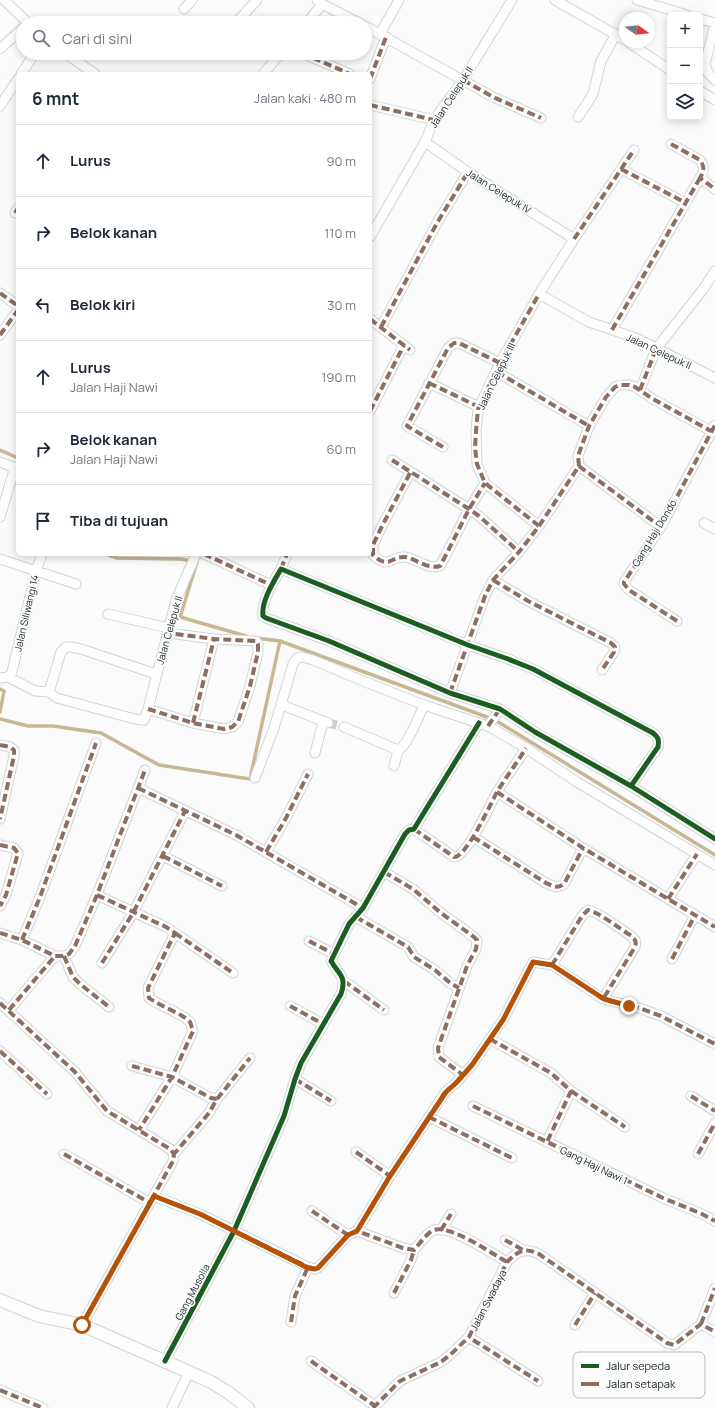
<!DOCTYPE html>
<html lang="id">
<head>
<meta charset="utf-8">
<style>
	body { margin:0; font-family:Manrope,sans-serif; background:#f6f6f7; color:#1f2937 }
	.controls { position:absolute; right:12px; top:12px; display:grid; overflow:hidden; border-radius:6px; box-shadow:0 2px 10px #0003 }
	.controls button { width:36px; height:36px; display:grid; place-items:center; padding:0; border:0; border-bottom:1px solid #e0e1e3; background:#fff; color:#1f2937; font:20px sans-serif }
	.compass { position:absolute; left:619px; top:12px; width:36px; height:36px; border-radius:50%; background:#fff; box-shadow:0 2px 10px #0003; rotate:104deg }
	.stop { position:absolute; width:12px; height:12px; margin:-9px; border:3px solid #b45309; border-radius:50%; background:#fff }
	.stop.end { background:#b45309; border-color:#fff; box-shadow:0 1px 4px #0008 }
	.list { margin:0; padding:0; list-style:none }
	h2 { display:flex; justify-content:space-between; align-items:center; height:52px; margin:0; padding:0 16px; font-size:17px }
	h2 small { font-size:13px; font-weight:400; color:#747a83 }
	.list li { display:grid; grid-template-columns:26px 1fr auto; gap:12px; align-items:center; box-sizing:border-box; height:72px; padding:0 16px; border-top:1px solid #e0e1e3 }
	.list b { display:block; font-size:15px; white-space:nowrap }
	.list p { margin:0; font-size:13px; white-space:nowrap; color:#747a83 }
	.list em { font-size:13px; font-style:normal; color:#747a83 }
	.icon { flex:none; width:22px; height:22px; fill:none; stroke:currentColor; stroke-width:2; stroke-linecap:round; stroke-linejoin:round }
	.map { position:relative; flex:none; width:715px; height:1408px; overflow:hidden }
	.search { position:absolute; background:#fff; box-shadow:0 2px 10px #0003; left:16px; top:16px; width:356px; height:44px; display:flex; align-items:center; gap:10px; box-sizing:border-box; padding:0 14px; border-radius:22px; color:#747a83; font-size:15px }
	.panel { position:absolute; background:#fff; box-shadow:0 2px 10px #0003; left:16px; top:72px; width:356px; height:484px; border-radius:6px }
	.map>svg:first-child { display:block }
	.lines { fill:none; stroke-linecap:round; stroke-linejoin:round }
	.stream { stroke:#c9b693; stroke-width:3.5 }
	.minor-tunnel { stroke:#ced0d1; stroke-width:9; stroke-dasharray:9 4.5; stroke-linecap:butt }
	.minor-casing { stroke:#cfd6d8; stroke-width:11 }
	.tertiary-casing { stroke:#cfd6d8; stroke-width:14 }
	.minor { stroke:#fefefe; stroke-width:9 }
	.tertiary { stroke:#fefefe; stroke-width:12 }
	.quiet { stroke:#8d6e63; stroke-width:4; stroke-dasharray:8 4; stroke-linecap:butt }
	.cycleway-casing { stroke:#fbfbfb; stroke-width:8 }
	.cycleway { stroke:#1b5e20; stroke-width:5 }
	.route { stroke:#b45309; stroke-width:5 }
	.labels { text-anchor:middle; stroke-width:3.5; stroke-linejoin:round; paint-order:stroke }
	.street-label { font-size:10px; fill:#18262b; stroke:#fbfbfb }
	.key { fill:#fbfbfb; stroke:#b7bbbd; stroke-width:1 }
	.key-label { font-size:11px; fill:#18262b }
</style>
</head>
<body>
<div class="map">
<svg width="715" height="1408" viewBox="0 0 715 1408">
	<rect width="100%" height="100%" fill="#fbfbfb"/>
	<g class="lines">
		<path class="stream" d="M0,450L18,458
			M106,554L117,558L181,559L197,562L180,617L246,636
			M256,638L280,641L495,720L715,855
			M0,689L4,691L0,712
			M0,719L28,726H53L101,733L159,765L250,779L280,641"/>
		<path class="minor-tunnel" d="M328,723L344,727"/>
		<defs>
			<path id="minor" d="M4,0L28,23
				M317,0L322,4L359,23
				M555,0L625,40
				M637,0L687,15
				M184,9L192,0
				M700,19L715,23
				M236,23L257,0
				M307,23L322,4
				M715,24L705,64L708,73L715,80
				M365,26L493,97L541,118
				M380,34L399,0
				M628,42L670,70
				M0,49L23,28
				M65,53L95,74
				M302,53L350,74
				M21,74L35,53
				M263,74L281,53
				M370,79L386,37
				M700,91L715,100
				M370,105L434,120
				M0,106L18,79
				M578,117L588,102L593,94L601,61L616,34
				M425,142L468,172L574,239
				M671,144L700,160C705,167 704,171 700,178L715,189
				M621,169L686,203
				M15,213L18,208
				M370,237L425,142L434,120L463,80L512,0
				M0,293L18,306
				M539,294L589,322L636,338L715,378
				M370,319L410,350
				M381,327L437,223L468,172
				M612,330L700,178
				M0,335L18,310
				M497,372L589,426
				M429,383L475,405
				M640,390L656,349L704,288L715,271
				M370,411L404,345
				M443,447L407,426L448,348L454,343H459L500,363
				M392,460L469,509L479,516L519,552
				M0,462L18,469
				M579,466L661,527
				M410,473L382,526L373,545V555C389,570 391,556 405,557C417,559 428,570 440,566L448,551L469,509L485,483
				M0,517L15,467
				M704,523L715,529
				M539,526L579,466L578,456L589,426L606,397L615,387L620,385H629L635,387L653,399L711,431
				M204,554L271,585
				M0,559L76,584
				M281,569L287,554
				M493,580L528,601L611,643L615,647L614,652L602,670
				M108,614L169,628
				M677,621L629,590L624,584V582L661,527L715,425
				M156,674L81,649L71,647H66L61,652L49,692L54,696L57,698L135,719L144,720L148,709L176,600L196,554
				M8,677L35,691L49,692
				M0,678L8,677L12,672L36,571L42,554
				M450,693L485,596L493,580L519,552L539,526L485,483L477,464L476,431L478,409L500,363L539,294L574,239L634,150
				M282,705L328,723
				M148,709L193,723L224,729L232,727L238,722L250,686L258,652V644L256,641L214,639L168,633
				M193,723L214,639
				M488,726L500,709
				M344,727L398,750C408,746 419,715 424,705
				M0,745L10,747L14,750V756L0,819
				M315,753L323,722
				M394,766L398,750
				M255,778L274,728L293,664L297,658L302,657L313,660L363,681L424,705L488,726L526,748L577,782L715,865
				M631,786L658,747C659,740 659,738 653,733L533,669L508,659L468,645L281,569C274,581 261,601 263,616L266,618L329,641L450,693L500,709L535,732L631,786L715,839
				M138,788L236,835L363,908
				M497,792L583,848L715,927
				M414,829L454,857C466,858 491,803 497,792C506,777 517,763 526,748
				M473,837L546,883C553,886 557,889 564,884L583,848
				M0,845L14,848L18,853L6,895L0,906
				M266,852L286,818L308,774
				M163,856L222,886
				M384,872L413,889L441,913L474,937L477,940L476,949L467,966L438,1048L439,1057L463,1075
				M97,895L166,927L175,933L148,988L149,998C160,1006 183,1014 190,1022C191,1024 192,1029 193,1031L172,1077L139,1130
				M668,899L697,854
				M356,917L408,947L414,957L435,970L450,983L459,988
				M0,933L22,940L55,956H64L69,954L75,946L97,895L145,770
				M175,933L233,973
				M22,940L40,897L96,743
				M309,941L334,954
				M64,956L73,977L80,984L109,1007
				M672,959L695,915
				M102,963L133,913L185,811
				M552,965L582,916L588,910C597,911 620,929 630,935C635,939 637,941 635,947L603,999
				M344,981L384,1010
				M0,1003L75,1072L107,1111L170,1149L174,1154L173,1161L82,1325
				M290,1006L323,1024
				M9,1010L55,956
				M490,1039L551,1073L571,1091L547,1142
				M0,1051L47,1094
				M132,1066L172,1077L211,1098L217,1099L209,1113L174,1154
				M295,1079L331,1101
				M571,1091L625,1127
				M691,1096L715,1111
				M217,1099L250,1058
				M473,1106L663,1198L702,1214L715,1221
				M429,1117L512,1158
				M356,1152L390,1176
				M64,1154L150,1203
				M698,1154L715,1123
				M154,1196L200,1214L308,1267L315,1269L318,1268L348,1235L357,1231L403,1248L414,1250C420,1244 426,1233 434,1230C449,1224 493,1254 507,1262
				M312,1211L348,1235
				M441,1230L451,1214
				M357,1231L390,1176L446,1091L456,1083L472,1065L503,1020L533,962L552,965L603,999L639,1008L661,1016L715,1044
				M505,1240L525,1251
				M394,1293L411,1260L414,1250
				M291,1322L295,1296L308,1267
				M701,1324L715,1288
				M575,1325L595,1293
				M469,1337L538,1381
				M165,1361L234,1231L284,1116L295,1079L301,1063L341,994C347,976 339,975 331,961L349,924L363,908L405,834L409,830L414,829L417,824L479,723
				M311,1361L375,1406
				M0,1390L43,1408
				M172,1408L189,1372
				M373,1408L400,1381L441,1362L451,1354L469,1337L507,1262C518,1251 524,1247 539,1254L667,1343L674,1345L701,1324L715,1332"/>
			<path id="tertiary" d="M0,1300L39,1316L82,1325L189,1372L211,1382L229,1393L248,1408"/>
		</defs>
		<use href="#minor" class="minor-casing"/>
		<use href="#tertiary" class="tertiary-casing"/>
		<use href="#minor" class="minor"/>
		<use href="#tertiary" class="tertiary"/>
		<path class="quiet" d="M302,53L350,74
			M370,79L386,37
			M463,80L493,97L541,118
			M370,105L434,120
			M671,144L700,160C705,167 704,171 700,178L715,189
			M621,169L686,203
			M15,213L18,208
			M574,239L634,150
			M0,293L18,306
			M370,319L410,350
			M381,327L437,223L468,172
			M612,330L700,178
			M0,335L18,310
			M497,372L589,426
			M429,383L475,405
			M640,390L656,349
			M370,411L404,345
			M443,447L407,426L448,348L454,343H459L500,363
			M392,460L469,509L479,516L519,552
			M579,466L661,527
			M410,473L382,526L373,545V555C389,570 391,556 405,557C417,559 428,570 440,566L448,551L469,509L485,483
			M539,526L579,466L578,456L589,426L606,397L615,387L620,385H629L635,387L653,399L711,431
			M204,554L271,585L273,581
			M281,569L287,554
			M493,580L528,601L611,643L615,647L614,652L602,670
			M677,621L629,590L624,584V582L661,527L715,425
			M450,693L485,596L493,580L519,552L539,526L485,483L477,464L475,448L476,431L478,409L500,363L539,294
			M148,709L193,723L224,729L232,727L238,722L250,686L258,652V644L256,641L214,639L168,633
			M193,723L214,639
			M488,726L500,709
			M0,745L10,747L14,750V756L0,819
			M138,788L236,835L363,908
			M497,792L583,848L715,927
			M414,829L454,857C466,858 491,803 497,792C506,777 517,763 526,748
			M473,837L546,883C553,886 557,889 564,884L583,848
			M0,845L14,848L18,853L6,895L0,906
			M266,852L286,818L308,774
			M163,856L222,886
			M384,872L413,889L441,913L474,937L477,940L476,949L467,966L438,1048L439,1057L463,1075
			M97,895L166,927L175,933L148,988L149,998C160,1006 183,1014 190,1022C191,1024 192,1029 193,1031L172,1077L139,1130
			M668,899L697,854
			M356,917L408,947L414,957L435,970L450,983L459,988
			M0,933L22,940L55,956H64L69,954L75,946L97,895L145,770
			M175,933L233,973
			M22,940L40,897L96,743
			M309,941L334,954
			M64,956L73,977L80,984L109,1007
			M672,959L695,915
			M102,963L133,913L185,811
			M552,965L582,916L588,910C597,911 620,929 630,935C635,939 637,941 635,947L603,999
			M344,981L384,1010
			M0,1003L75,1072L107,1111L170,1149L174,1154L173,1161L82,1325
			M290,1006L323,1024
			M9,1010L55,956
			M490,1039L551,1073L571,1091L547,1142
			M0,1051L47,1094
			M132,1066L172,1077L211,1098L217,1099L209,1113L174,1154
			M295,1079L331,1101
			M571,1091L625,1127
			M691,1096L715,1111
			M217,1099L250,1058
			M473,1106L663,1198L702,1214L715,1221
			M429,1117L512,1158
			M356,1152L390,1176
			M64,1154L150,1203
			M698,1154L715,1123
			M154,1196L200,1214L308,1267L315,1269L318,1268L348,1235L357,1231L403,1248L414,1250C420,1244 426,1233 434,1230C449,1224 493,1254 507,1262
			M312,1211L348,1235
			M441,1230L451,1214
			M357,1231L390,1176L446,1091L456,1083L472,1065L503,1020L533,962L552,965L603,999L639,1008L661,1016L715,1044
			M505,1240L525,1251
			M394,1293L411,1260L414,1250
			M291,1322L295,1296L308,1267
			M701,1324L715,1288
			M575,1325L595,1293
			M473,1340L538,1381
			M311,1361L375,1406
			M0,1390L43,1408
			M373,1408L400,1381L441,1362L451,1354L469,1337L507,1262C518,1251 524,1247 539,1254L667,1343L674,1345L701,1324L715,1332"/>
		<defs>
			<path id="cycleway" d="M631,786L658,747C659,740 659,738 653,733L533,669L508,659L468,645L281,569C274,581 261,601 263,616L266,618L329,641L450,693L500,709L535,732L631,786L715,839
				M165,1361L234,1231L284,1116L295,1079L301,1063L341,994C347,976 339,975 331,961L349,924L363,908L405,834L409,830L414,829L417,824L479,723"/>
		</defs>
		<use href="#cycleway" class="cycleway-casing"/>
		<use href="#cycleway" class="cycleway"/>
	</g>
	<g class="lines">
		<path class="route" d="M82,1325L154,1196L200,1214L308,1268L315,1269L318,1268L348,1235L357,1231L390,1176L446,1092L456,1083L472,1065L503,1020L533,962L552,965L604,999L629,1006"/>
	</g>
	<g class="labels">
		<g class="street-label">
			<text transform="translate(451 97) rotate(-57)" y="4">Jalan Celepuk II</text>
			<text transform="translate(499 191) rotate(32)" y="4">Jalan Celepuk IV</text>
			<text transform="translate(659 351) rotate(25)" y="4">Jalan Celepuk II</text>
			<text transform="translate(496 376) rotate(-64)" y="4">Jalan Celepuk III</text>
			<text transform="translate(654 533) rotate(-59)" y="4">Gang Haji Dondo</text>
			<text transform="translate(26 613) rotate(-77)" y="4">Jalan Siliwangi 14</text>
			<text transform="translate(169 630) rotate(-74)" y="4">Jalan Celepuk II</text>
			<text transform="translate(594 1165) rotate(26)" y="4">Gang Haji Nawi 1</text>
			<text transform="translate(192 1292) rotate(-62)" y="4">Gang Musolla</text>
			<text transform="translate(488 1300) rotate(-63)" y="4">Jalan Swadaya</text>
		</g>
	</g>
	<rect x="573" y="1352" width="132" height="46" rx="6" class="key"/>
	<rect x="581" y="1364" width="18" height="4" fill="#1b5e20"/>
	<rect x="581" y="1382" width="18" height="4" fill="#8d6e63"/>
	<g class="key-label">
		<text x="606" y="1370">Jalur sepeda</text>
		<text x="606" y="1388">Jalan setapak</text>
	</g>
</svg>
<div class="controls">
<button>+</button>
<button>−</button>
<button><svg class="icon" aria-label="layers" viewBox="0 0 24 24"><path d="M12 4l9 5-9 5-9-5zM3 14l9 5 9-5"/></svg></button>
</div>
<svg class="compass" viewBox="-18 -18 36 36"><path d="M0-13l5 13h-10z" fill="#e53935"/><path d="M0 13l5-13h-10z" fill="#747a83"/></svg>
<div class="stop" style="left:82px;top:1325px"></div>
<div class="stop end" style="left:629px;top:1006px"></div>
<div class="search"><svg class="icon" aria-label="search" viewBox="0 0 24 24"><circle cx="10" cy="10" r="6"/><path d="M15 15l6 6"/></svg>Cari di sini</div>
<section class="panel">
<h2>6 mnt<small>Jalan kaki · 480 m</small></h2>
<ul class="list">
<li><svg class="icon" aria-label="ahead" viewBox="0 0 24 24"><path d="M12 20V5M6 11l6-6 6 6"/></svg><div><b>Lurus</b></div><em>90 m</em></li>
<li><svg class="icon" aria-label="right" viewBox="0 0 24 24"><path d="M7 20v-9h11M14 6l5 5-5 5"/></svg><div><b>Belok kanan</b></div><em>110 m</em></li>
<li><svg class="icon" aria-label="left" viewBox="0 0 24 24"><path d="M17 20v-9H6M10 6l-5 5 5 5"/></svg><div><b>Belok kiri</b></div><em>30 m</em></li>
<li><svg class="icon" aria-label="ahead" viewBox="0 0 24 24"><path d="M12 20V5M6 11l6-6 6 6"/></svg><div><b>Lurus</b><p>Jalan Haji Nawi</p></div><em>190 m</em></li>
<li><svg class="icon" aria-label="right" viewBox="0 0 24 24"><path d="M7 20v-9h11M14 6l5 5-5 5"/></svg><div><b>Belok kanan</b><p>Jalan Haji Nawi</p></div><em>60 m</em></li>
<li><svg class="icon" aria-label="arrive" viewBox="0 0 24 24"><path d="M6 21V4h12l-3 4 3 4H6"/></svg><div><b>Tiba di tujuan</b></div></li>
</ul>
</section>
</div>
</body>
</html>
